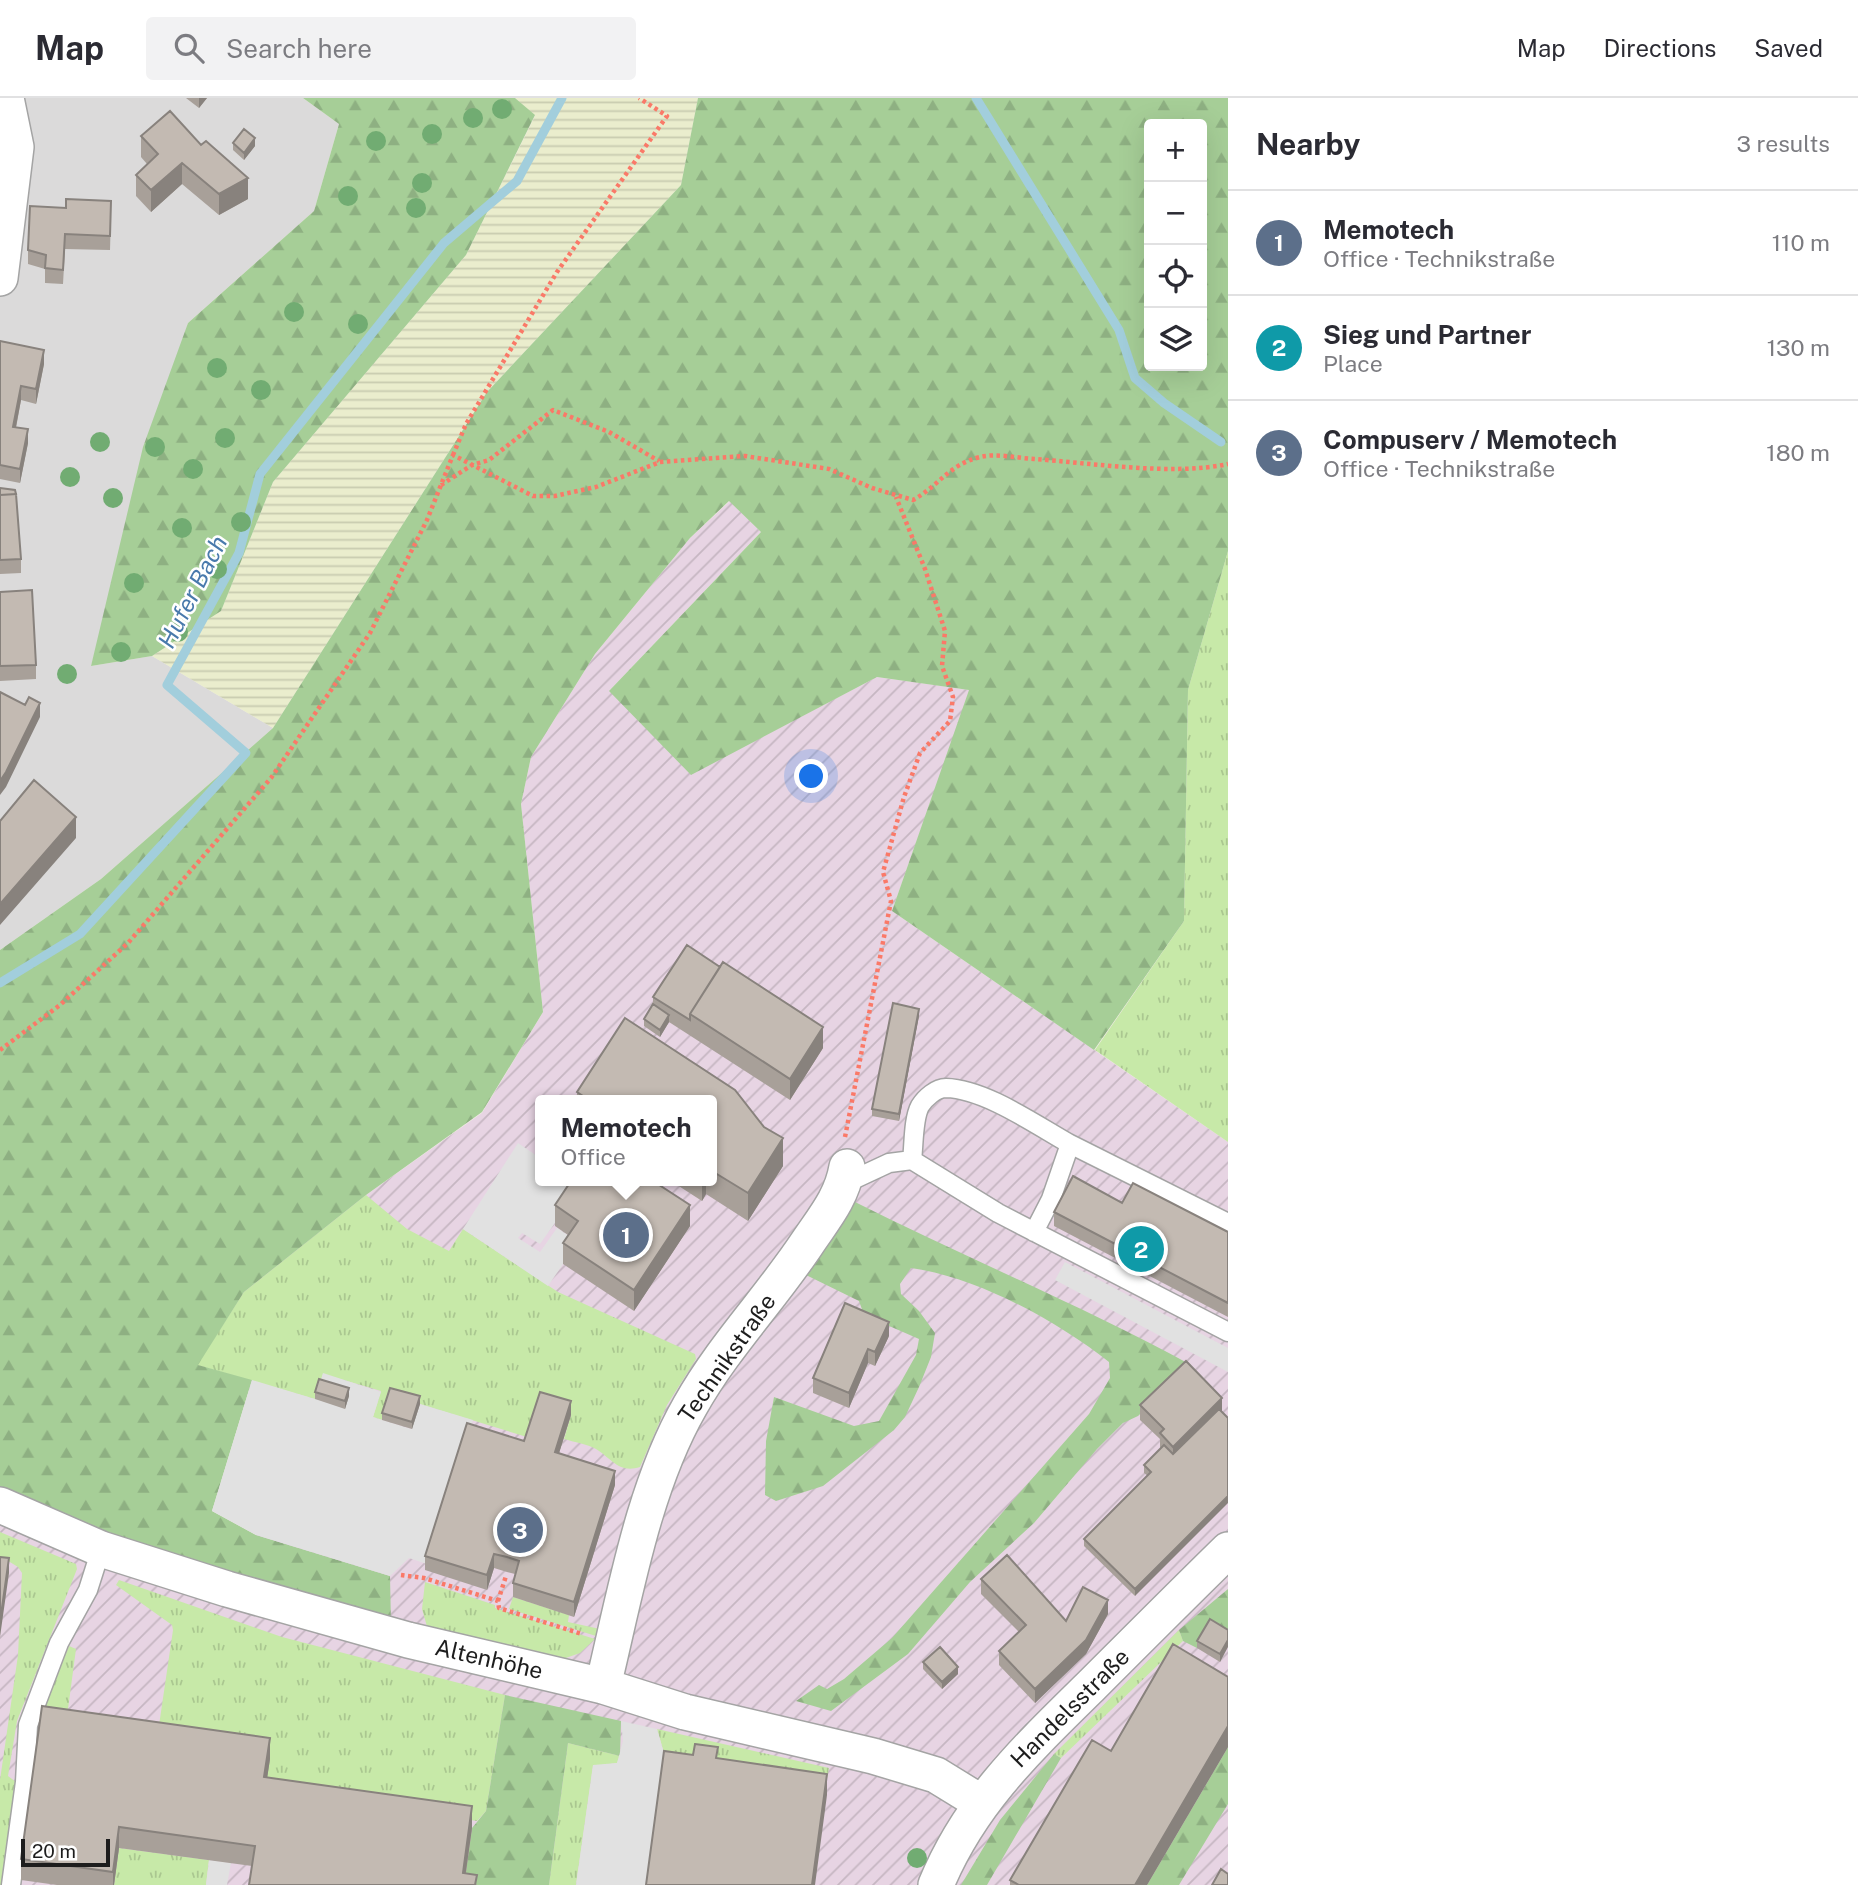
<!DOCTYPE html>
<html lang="en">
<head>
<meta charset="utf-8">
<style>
	body { margin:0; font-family:"Public Sans",sans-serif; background:#f2f2f3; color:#2b2b33 }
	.controls { position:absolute; right:21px; top:21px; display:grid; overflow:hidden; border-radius:7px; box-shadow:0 7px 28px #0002 }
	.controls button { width:63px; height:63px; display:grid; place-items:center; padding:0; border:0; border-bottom:2px solid #e1e1e2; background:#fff; color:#2b2b33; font:35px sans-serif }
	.scale { position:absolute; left:21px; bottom:18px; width:89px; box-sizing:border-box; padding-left:7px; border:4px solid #1d1d1d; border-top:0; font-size:19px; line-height:24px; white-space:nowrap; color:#1d1d1d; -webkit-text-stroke:5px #fff; paint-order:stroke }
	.you { position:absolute; left:812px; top:679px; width:24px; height:24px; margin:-18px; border:5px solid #fff; border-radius:50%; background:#1a73e8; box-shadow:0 0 0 10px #1a73e833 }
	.badge { display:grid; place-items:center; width:46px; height:46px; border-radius:50%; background:#d93025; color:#fff; font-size:23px; font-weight:700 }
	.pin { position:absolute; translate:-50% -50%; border:4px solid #fff; box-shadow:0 2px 7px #0006 }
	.popup { position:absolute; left:535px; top:997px; width:182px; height:91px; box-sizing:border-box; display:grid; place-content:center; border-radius:7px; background:#fff; filter:drop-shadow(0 2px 5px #0005); font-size:23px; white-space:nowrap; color:#7c7c81 }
	.popup b { font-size:26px; color:#2b2b33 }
	.popup::after { content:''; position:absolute; left:50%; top:100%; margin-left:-14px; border:14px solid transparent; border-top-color:#fff }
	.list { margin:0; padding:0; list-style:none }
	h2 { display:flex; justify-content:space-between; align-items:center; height:91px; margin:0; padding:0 28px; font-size:30px }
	h2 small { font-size:23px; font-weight:400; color:#7c7c81 }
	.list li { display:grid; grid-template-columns:46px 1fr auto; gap:21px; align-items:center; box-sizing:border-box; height:105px; padding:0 28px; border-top:2px solid #e1e1e2 }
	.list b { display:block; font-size:26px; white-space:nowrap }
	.list p { margin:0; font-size:23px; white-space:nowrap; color:#7c7c81 }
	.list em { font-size:23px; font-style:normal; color:#7c7c81 }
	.icon { flex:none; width:38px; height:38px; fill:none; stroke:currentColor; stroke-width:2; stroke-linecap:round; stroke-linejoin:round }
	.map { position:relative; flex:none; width:1228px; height:1787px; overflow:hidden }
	header { display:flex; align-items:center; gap:42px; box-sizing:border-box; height:98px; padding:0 35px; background:#fff; border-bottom:2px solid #e1e1e2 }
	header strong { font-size:33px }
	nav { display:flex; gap:38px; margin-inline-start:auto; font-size:24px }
	.search { width:490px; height:63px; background:#f2f2f3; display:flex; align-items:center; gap:18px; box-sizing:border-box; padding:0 24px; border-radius:7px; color:#7c7c81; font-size:26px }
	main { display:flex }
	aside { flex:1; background:#fff }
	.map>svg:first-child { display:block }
	.residential { fill:#dbdada }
	.industrial { fill:url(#industrial-furrows); fill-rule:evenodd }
	.farmland { fill:url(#farmland-rules) }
	.grass { fill:url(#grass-tufts) }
	.forest { fill:url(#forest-firs); fill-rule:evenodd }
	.parking { fill:#e1e1e1 }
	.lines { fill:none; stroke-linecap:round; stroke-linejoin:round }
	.stream { stroke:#a2cedc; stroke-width:9 }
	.lane-casing { stroke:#a4a4a4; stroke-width:21 }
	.street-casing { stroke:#a4a4a4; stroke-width:38 }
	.path { stroke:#fa7968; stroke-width:4.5; stroke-dasharray:3.5 3.5; stroke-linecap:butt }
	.lane { stroke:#fff; stroke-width:18 }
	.street { stroke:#fff; stroke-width:35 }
	.tree { fill:#71ac72 }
	.wall { fill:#a8a099 }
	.shaded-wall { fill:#88827d }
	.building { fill:#c3bab2; stroke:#88827d; stroke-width:2 }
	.labels { text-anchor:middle; stroke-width:5; stroke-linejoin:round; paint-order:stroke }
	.street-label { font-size:23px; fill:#1d1d1d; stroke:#fff }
	.water-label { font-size:24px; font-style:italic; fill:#497aac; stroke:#fff }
</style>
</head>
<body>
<header>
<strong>Map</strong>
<div class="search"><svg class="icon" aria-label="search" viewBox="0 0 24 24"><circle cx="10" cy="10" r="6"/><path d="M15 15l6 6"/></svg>Search here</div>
<nav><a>Map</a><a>Directions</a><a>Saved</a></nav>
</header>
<main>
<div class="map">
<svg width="1228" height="1787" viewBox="0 0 1228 1787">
	<defs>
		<pattern id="industrial-furrows" width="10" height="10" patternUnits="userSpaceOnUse" patternTransform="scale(1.75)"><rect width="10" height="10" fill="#e7d4e3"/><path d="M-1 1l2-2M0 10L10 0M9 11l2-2" fill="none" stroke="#c6b6c2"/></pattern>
		<pattern id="farmland-rules" width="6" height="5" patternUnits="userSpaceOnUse" patternTransform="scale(1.75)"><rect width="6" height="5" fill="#eaedcd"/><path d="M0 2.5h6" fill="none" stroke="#c8cbb0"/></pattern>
		<pattern id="grass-tufts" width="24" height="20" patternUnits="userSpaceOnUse" patternTransform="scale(1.75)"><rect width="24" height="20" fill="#c7e9a8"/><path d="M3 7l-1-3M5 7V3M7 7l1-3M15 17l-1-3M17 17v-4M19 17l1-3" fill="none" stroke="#aac790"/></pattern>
		<pattern id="forest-firs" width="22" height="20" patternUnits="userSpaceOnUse" patternTransform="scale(1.75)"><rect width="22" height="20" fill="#a6ce97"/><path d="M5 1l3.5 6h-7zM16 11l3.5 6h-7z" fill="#8eb082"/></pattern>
	</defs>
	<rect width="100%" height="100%" fill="#eeeae2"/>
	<path class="residential" d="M0,0H303L339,26L314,113L188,225L91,568L152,558L273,630L101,781L0,852Z"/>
	<path class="industrial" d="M730,403L761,434L610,592L691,676L877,579L970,592L892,813L1228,1044V1787H0V1390L256,1437L244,1194L366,1097L482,1015L543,914L521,706L531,659L595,556L690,440ZM540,1002H712V1083H540Z"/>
	<path class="farmland" d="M515,0H698L681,87L487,294L273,630L152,558L221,513L273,384L466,157L535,18Z"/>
	<path class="grass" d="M1228,453V1044L1095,952L1184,823L1188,592Z
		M366,1097L407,1131L449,1153L463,1131L558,1194L695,1256L696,1261L667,1307L640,1369C619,1376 611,1360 596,1351C587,1346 574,1344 564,1341L571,1317L530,1340L390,1297L382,1322L373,1319L381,1293L323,1276L315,1301L197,1267L244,1194Z
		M0,1434L76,1466L77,1471L17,1623L8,1678L16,1684L3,1787H0V1682L18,1557L22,1475L18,1469L0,1458Z
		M119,1482L282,1539L505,1597L486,1713L477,1723L265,1690L157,1641L173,1532L172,1527L116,1487Z
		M425,1484L495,1507V1510L595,1541L580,1555L563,1561L428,1532L422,1511Z
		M513,1499L569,1517L568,1524L600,1531L596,1538L509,1511Z
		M1179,1532L1183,1543L1061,1660L1054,1656Z
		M69,1548L76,1551L66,1626L44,1623L46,1604Z
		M657,1631L829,1670L824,1696L666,1662Z
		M568,1645L620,1658L617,1665L593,1668L576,1787H549Z
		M119,1750L209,1762L206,1787H114Z"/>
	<path class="forest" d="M303,0H515L535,17L466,157L273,384L221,513L152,558L91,568L143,349L188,225L314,113L339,26Z
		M698,0H1228V453L1188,592L1184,823L1094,952L892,813L969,592L877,579L691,677L609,593L761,434L729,403L690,440L595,556L531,659L521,706L543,914L482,1014L366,1097L244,1194L198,1267L252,1282L212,1413L256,1437L390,1478L391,1527L51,1416L0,1390V852L101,781L273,630L487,294L681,87ZM1149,26H1202V268H1149Z
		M855,1104C966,1160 1081,1207 1191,1267L1138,1318L1123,1325L1097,1351L1034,1425L970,1484L908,1556L831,1613L796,1603L819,1587L827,1591L844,1581L892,1540L1089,1316L1110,1280L1109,1264C1057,1223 977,1179 911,1170L900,1186L901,1196L919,1213L935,1235L931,1259L919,1289L905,1319L894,1332L823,1388L776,1403L765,1397L766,1343L774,1299L854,1328L879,1323L916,1257L919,1241L864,1217L859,1203L806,1177Z
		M1228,1491V1539L1210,1529L1197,1550L1183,1543L1179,1532Z
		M505,1597L621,1623L620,1658L568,1645L549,1787H464L472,1730L486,1713Z
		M1228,1649V1706L1179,1787H1147Z
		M1054,1656L1061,1660L987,1787H961L1000,1722Z"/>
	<path class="parking" d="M518,1045L540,1060V1083H575L582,1087L540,1146L522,1135L518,1140L540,1154L557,1130L578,1144L548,1188L463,1131Z
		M1065,1164L1228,1250V1274L1055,1182Z
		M323,1275L381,1294L373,1319L411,1331L420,1306L473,1322L427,1466L409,1460L390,1478L256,1437L212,1413L252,1282L315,1301Z
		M621,1623L657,1631L666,1662L649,1787H576L593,1667L617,1665L623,1643Z
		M209,1762L231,1765L227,1787H206Z"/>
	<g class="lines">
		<path class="stream" d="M976,0L1119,232L1135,280L1164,305L1221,344
			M0,885L80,836L246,655L167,587L239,455L260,376L444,145L517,83L562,0"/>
		<defs>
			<path id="lane" d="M1070,1046L1228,1125
				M912,1062C914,1047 913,1021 920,1008C925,1000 936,990 946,990C985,991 1036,1027 1070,1046L1051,1101L1034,1134
				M844,1086L889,1065L912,1062L998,1115L1228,1234
				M11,1787L25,1684L28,1627L59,1545L88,1492L101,1451"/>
			<path id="street" d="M0,180L16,49L6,0
				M0,1407L101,1451L227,1491L408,1542L603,1588L685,1614L873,1658L936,1677L980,1704
				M603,1588C625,1497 643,1390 690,1308C723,1249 771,1200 808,1144C825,1119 842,1099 847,1069
				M936,1787C970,1704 1029,1649 1092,1587C1137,1542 1182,1497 1228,1452"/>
		</defs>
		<use href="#lane" class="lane-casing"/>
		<use href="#street" class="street-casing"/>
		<path class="path" d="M453,357L466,326L557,174L667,18L639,0
			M441,387L472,367L489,362L553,312L609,334L659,363
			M0,952L60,907L128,845L271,680L370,535L427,422L453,357L533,398H555L596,389L660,364L745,358L829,371L872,390L913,402C940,387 948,367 980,359C996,355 1017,360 1034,361C1091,365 1173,378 1228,366
			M845,1039L891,803L883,774L904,699L920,655L950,623L953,599L942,568L945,533L925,471L896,399
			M401,1477L424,1480L498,1503L499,1510L582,1536
			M498,1503L506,1478"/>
		<use href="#lane" class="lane"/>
		<use href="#street" class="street"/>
	</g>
	<g class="tree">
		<circle cx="502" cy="11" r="10"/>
		<circle cx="473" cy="20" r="10"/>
		<circle cx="432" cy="36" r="10"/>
		<circle cx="376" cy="43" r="10"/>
		<circle cx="422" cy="85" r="10"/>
		<circle cx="348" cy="98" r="10"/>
		<circle cx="416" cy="110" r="10"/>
		<circle cx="294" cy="214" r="10"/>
		<circle cx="358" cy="226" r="10"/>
		<circle cx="217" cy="270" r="10"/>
		<circle cx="261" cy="292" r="10"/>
		<circle cx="225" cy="340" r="10"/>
		<circle cx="100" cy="344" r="10"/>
		<circle cx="155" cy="349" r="10"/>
		<circle cx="193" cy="371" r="10"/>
		<circle cx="70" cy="379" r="10"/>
		<circle cx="113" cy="400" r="10"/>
		<circle cx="241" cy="424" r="10"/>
		<circle cx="182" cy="430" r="10"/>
		<circle cx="217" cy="471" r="10"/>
		<circle cx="134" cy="485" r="10"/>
		<circle cx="178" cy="534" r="10"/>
		<circle cx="121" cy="554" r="10"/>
		<circle cx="67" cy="576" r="10"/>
		<circle cx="917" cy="1760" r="10"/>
	</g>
	<path class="wall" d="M186,0H207L199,10Z
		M141,38L248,101L219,117L182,86L151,114L136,98V77L147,66L141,59Z
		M233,45L255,48L244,62L233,52Z
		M66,110L111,117L110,152L65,151L63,186L45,185V171L28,166V152Z
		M0,243L44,266L36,306L21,302L16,330L28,345L20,385L0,381Z
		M0,390L21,461V475L0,476Z
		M0,494L36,567V581L0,583Z
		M653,899L823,950L790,1002L669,924L660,939L644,928V921L653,906Z
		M919,918L899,1023L872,1018V1011Z
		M625,920L735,992L764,1029L783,1040V1068L748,1123L706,1096L702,1103L671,1083H712V1002H577V994Z
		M1122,1105L1228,1134V1219L1054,1128V1114Z
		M555,1107L690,1128L634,1213L563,1166V1145L568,1137L555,1128Z
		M889,1238L875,1268L868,1265L849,1310L813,1295V1280Z
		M315,1294L349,1298L345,1311L315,1301Z
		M1222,1300L1135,1498L1084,1448V1441L1148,1378L1144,1375V1367L1161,1351L1160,1349V1341L1140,1322V1307Z
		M420,1306L412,1331L382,1322V1315Z
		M571,1317L559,1355L615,1387L574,1519L513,1499V1485L515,1476L507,1474L494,1470L487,1492L425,1472V1458L524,1343Z
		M981,1481L1066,1523L1108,1516L1086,1556L1035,1605L999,1567V1553L1019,1534L981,1496Z
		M1228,1532L1220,1564L1197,1550V1543Z
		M923,1564L958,1576L942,1591L923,1571Z
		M1228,1649L1147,1787H1010V1782L1111,1653Z
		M270,1661L267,1680L472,1730L466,1775L477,1787L252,1768L119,1750L114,1787H57L21,1782V1761Z"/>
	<path class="shaded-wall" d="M199,0H207L199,10Z
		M255,40V48L244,62V55Z
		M182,65V86L151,114V92Z
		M248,80V101L219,117V96Z
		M44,252V266L36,306V291Z
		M21,288V302L13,344V329Z
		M28,331V345L20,385V371Z
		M40,605V619L6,689L0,697V683Z
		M76,719V740L0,827V806Z
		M919,911V918L899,1023V1016Z
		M669,917V924L660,939V932Z
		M823,929V950L790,1002V981Z
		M783,1040V1068L748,1123V1095Z
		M702,1083H706V1096L702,1103Z
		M690,1107V1128L634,1213V1192Z
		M889,1224V1238L875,1268V1254Z
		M868,1251V1265L849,1310V1295Z
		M349,1290V1298L345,1311V1303Z
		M420,1298V1306L412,1331V1324Z
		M1222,1300V1314L1173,1363V1349Z
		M571,1303V1317L555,1368V1354Z
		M615,1373V1387L574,1519V1504Z
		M1228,1398V1405L1135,1498V1491Z
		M494,1456V1470L487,1492V1477Z
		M9,1460V1475L0,1539V1524Z
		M1108,1502V1516L1086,1556L1035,1605V1591Z
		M1228,1542V1549L1220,1564V1556Z
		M958,1569V1576L942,1591V1584Z
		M1228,1628V1649L1147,1787H1135Z
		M270,1640V1661L264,1701V1679Z
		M827,1676V1697L815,1787H812Z
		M472,1708V1730L464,1787L463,1775Z
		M119,1729V1750L114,1787H113V1774Z"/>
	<path class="building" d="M170,13L201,47L206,43L248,80L219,96L182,65L151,92L136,77L158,56L141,38Z
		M244,31L255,40L244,55L233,45Z
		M66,101L111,103L110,138L65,136L63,172L45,170L46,157L28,152L30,108L66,110Z
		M0,243L44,252L36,291L21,288L13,329L28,331L20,371L0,367Z
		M0,390L15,392L16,396L0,397Z
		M16,396L21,461L0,462V397Z
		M32,492L36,567L0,568V494Z
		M0,594L25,607L29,599L40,605L6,674L0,683Z
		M34,682L76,719L0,806V723Z
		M687,847L720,869L690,916V922L653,899Z
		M723,864L823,929L790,981L690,916Z
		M893,905L919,911L899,1016L872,1011Z
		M653,906L669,917L660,932L644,921Z
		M625,920L735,992L764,1029L783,1040L748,1095L712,1073V1002H589L577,994Z
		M1073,1078L1122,1105L1133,1085L1228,1134V1205L1054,1114Z
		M571,1083H653L690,1107L634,1192L563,1145L578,1123L555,1107Z
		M845,1205L889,1224L875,1254L868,1251L849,1295L813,1280Z
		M1186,1263L1222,1300L1173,1349L1160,1335L1164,1331L1140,1307Z
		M319,1281L349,1290L345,1303L315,1294Z
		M390,1290L420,1298L412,1324L382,1315Z
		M540,1294L571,1303L555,1354L615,1373L574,1504L513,1485L519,1463L507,1459L494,1456L487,1477L425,1458L467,1325L524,1343Z
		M1219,1311L1228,1320V1398L1135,1491L1084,1441L1151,1374L1144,1367L1164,1347L1173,1356Z
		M1007,1457L1066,1523L1083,1489L1108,1502L1086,1542L1035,1591L999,1553L1026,1527L981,1481Z
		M0,1459L9,1460L0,1524Z
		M1210,1521L1228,1532V1542L1220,1556L1197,1543Z
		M1173,1546L1228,1579V1628L1135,1787H1019L1010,1782L1092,1642L1111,1653Z
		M940,1549L958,1569L942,1584L923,1564Z
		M42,1608L270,1640L264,1679L472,1708L463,1775L477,1777L475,1787H249L255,1748L119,1729L113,1774L21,1761Z
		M695,1646L718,1649L716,1660L827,1676L812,1787H646L664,1653L693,1657Z
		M1221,1771L1228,1776V1787H1212Z"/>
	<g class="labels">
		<g class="street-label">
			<text transform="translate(727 1260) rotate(-55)" y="8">Technikstraße</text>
			<text transform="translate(489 1561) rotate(13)" y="8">Altenhöhe</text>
			<text transform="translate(1070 1610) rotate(-45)" y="8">Handelsstraße</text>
		</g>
		<g class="water-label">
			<text transform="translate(193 494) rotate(-63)" y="8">Hufer Bach</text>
		</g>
	</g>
</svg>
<div class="controls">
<button>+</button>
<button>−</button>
<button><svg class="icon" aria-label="locate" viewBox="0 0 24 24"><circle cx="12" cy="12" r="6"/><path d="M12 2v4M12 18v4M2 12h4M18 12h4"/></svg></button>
<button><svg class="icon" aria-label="layers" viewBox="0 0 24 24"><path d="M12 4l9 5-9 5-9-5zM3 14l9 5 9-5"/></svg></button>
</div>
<div class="scale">20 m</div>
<div class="you"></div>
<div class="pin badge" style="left:626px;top:1137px;background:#5c6f8a">1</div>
<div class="popup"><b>Memotech</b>Office</div>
<div class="pin badge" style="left:1141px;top:1151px;background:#0f9aa8">2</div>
<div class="pin badge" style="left:520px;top:1432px;background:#5c6f8a">3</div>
</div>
<aside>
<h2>Nearby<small>3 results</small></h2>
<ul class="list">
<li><span class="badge" style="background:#5c6f8a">1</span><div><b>Memotech</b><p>Office · Technikstraße</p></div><em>110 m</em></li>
<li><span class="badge" style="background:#0f9aa8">2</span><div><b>Sieg und Partner</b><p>Place</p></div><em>130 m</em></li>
<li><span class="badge" style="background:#5c6f8a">3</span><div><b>Compuserv / Memotech</b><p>Office · Technikstraße</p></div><em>180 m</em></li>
</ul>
</aside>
</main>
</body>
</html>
